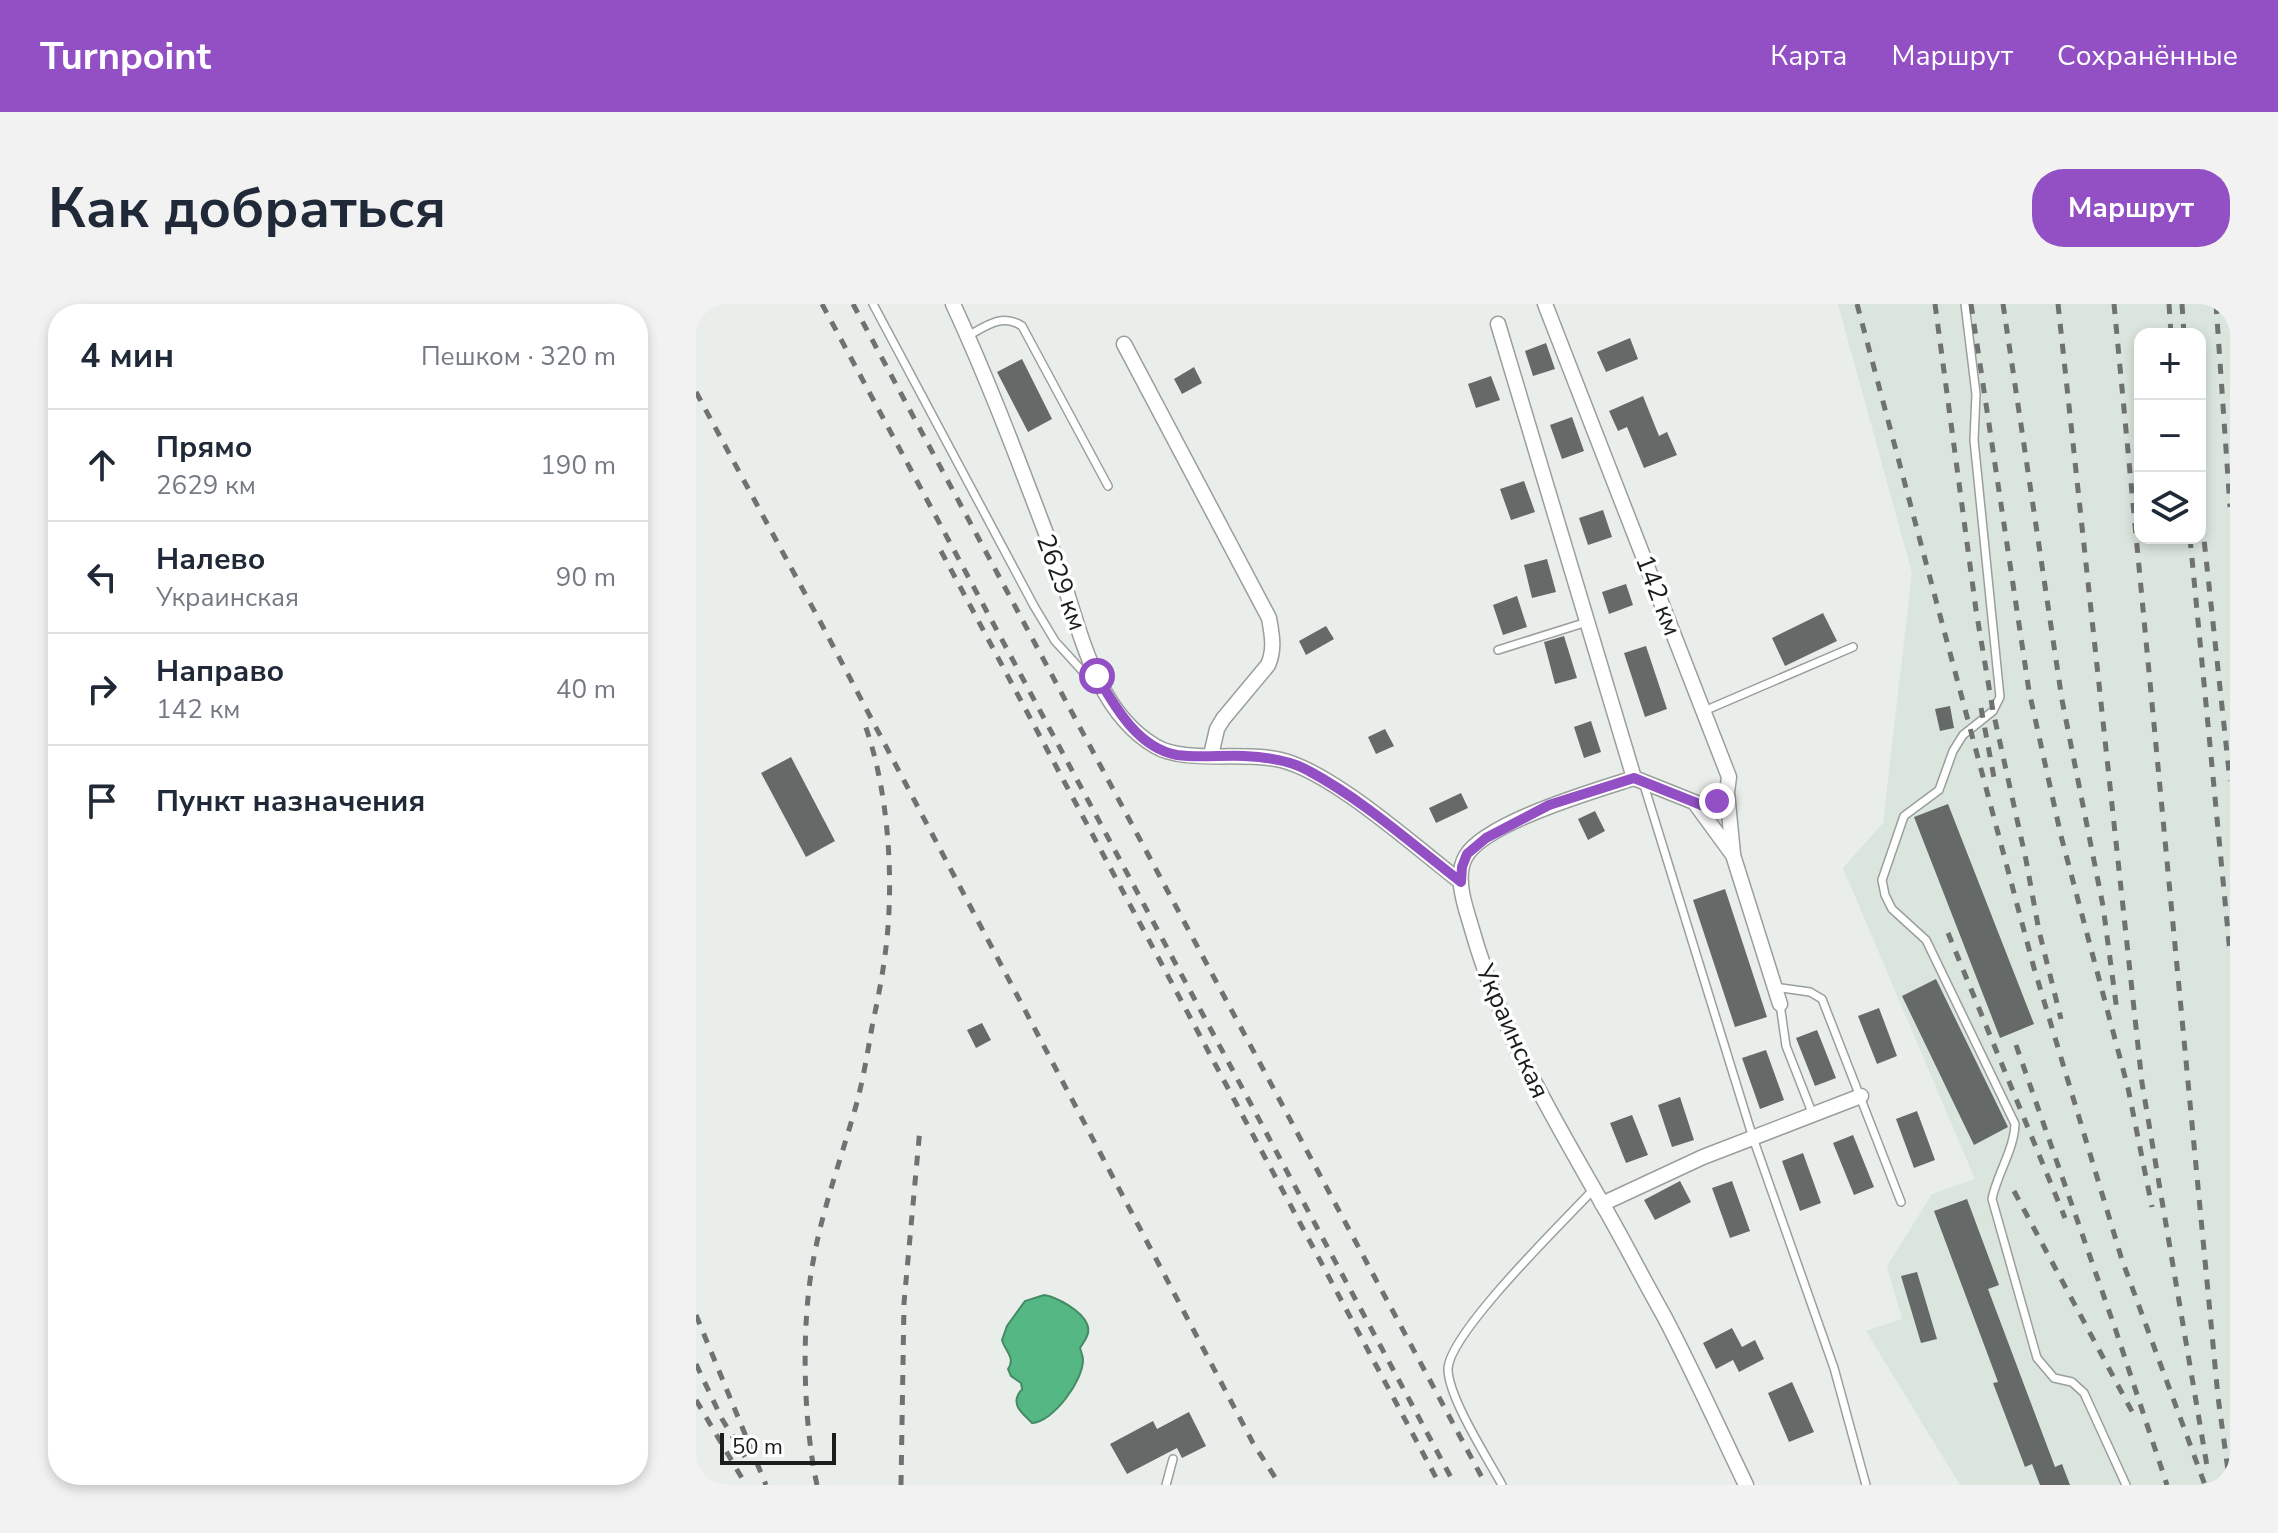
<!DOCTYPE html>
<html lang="ru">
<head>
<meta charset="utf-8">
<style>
	body { margin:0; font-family:"Nunito Sans",sans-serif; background:#f2f2f3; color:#1f2937 }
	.controls { position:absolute; right:24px; top:24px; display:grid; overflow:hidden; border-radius:16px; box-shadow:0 4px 12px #0003 }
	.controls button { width:72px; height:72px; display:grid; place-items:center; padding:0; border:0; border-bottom:2px solid #e0e1e3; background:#fff; color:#1f2937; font:40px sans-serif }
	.scale { position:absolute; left:24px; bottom:20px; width:116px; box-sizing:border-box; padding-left:8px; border:4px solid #1b1d1c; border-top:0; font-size:22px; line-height:28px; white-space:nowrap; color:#1b1d1c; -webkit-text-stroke:6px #fff; paint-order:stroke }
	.stop { position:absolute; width:24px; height:24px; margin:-18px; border:6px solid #9350c5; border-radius:50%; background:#fff }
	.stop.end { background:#9350c5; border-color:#fff; box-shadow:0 2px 8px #0008 }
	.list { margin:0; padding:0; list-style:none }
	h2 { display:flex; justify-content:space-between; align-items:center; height:104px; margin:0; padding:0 32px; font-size:34px }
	h2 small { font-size:26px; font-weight:400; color:#747a83 }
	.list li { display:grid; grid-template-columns:52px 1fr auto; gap:24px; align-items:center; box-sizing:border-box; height:112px; padding:0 32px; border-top:2px solid #e0e1e3 }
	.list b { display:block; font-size:30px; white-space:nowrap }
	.list p { margin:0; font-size:26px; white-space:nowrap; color:#747a83 }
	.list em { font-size:26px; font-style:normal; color:#747a83 }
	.icon { flex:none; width:44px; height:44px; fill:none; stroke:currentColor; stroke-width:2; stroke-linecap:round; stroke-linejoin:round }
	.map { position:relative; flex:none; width:1534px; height:1181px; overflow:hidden; border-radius:32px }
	header { display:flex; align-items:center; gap:48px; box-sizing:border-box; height:112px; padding:0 40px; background:#9350c5; color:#fff }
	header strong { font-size:38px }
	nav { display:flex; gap:44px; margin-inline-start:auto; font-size:28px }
	.intro { display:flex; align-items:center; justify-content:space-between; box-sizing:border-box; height:192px; padding:0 48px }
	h1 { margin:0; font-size:56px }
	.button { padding:20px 36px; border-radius:32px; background:#9350c5; color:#fff; font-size:28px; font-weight:700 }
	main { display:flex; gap:48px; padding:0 48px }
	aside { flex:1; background:#fff; border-radius:32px; box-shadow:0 4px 12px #0003 }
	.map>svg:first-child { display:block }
	.built { fill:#d9e5dd; fill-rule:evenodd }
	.water { fill:#55b884; stroke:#448a65; stroke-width:2 }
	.building { fill:#656967 }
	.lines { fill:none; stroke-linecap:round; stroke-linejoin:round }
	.lane-casing { stroke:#9b9f9c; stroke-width:10 }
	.street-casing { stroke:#9b9f9c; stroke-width:17 }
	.lane { stroke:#fff; stroke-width:7 }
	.street { stroke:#fff; stroke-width:14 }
	.rail { stroke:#6f7270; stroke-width:5; stroke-dasharray:10 10; stroke-linecap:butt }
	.route { stroke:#9350c5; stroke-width:10 }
	.labels { text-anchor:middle; stroke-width:7; stroke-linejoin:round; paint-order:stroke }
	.street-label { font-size:26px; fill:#1b1d1c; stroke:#fff }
</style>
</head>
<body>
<header>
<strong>Turnpoint</strong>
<nav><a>Карта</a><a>Маршрут</a><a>Сохранённые</a></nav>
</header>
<div class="intro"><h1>Как добраться</h1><a class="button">Маршрут</a></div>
<main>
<aside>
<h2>4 мин<small>Пешком · 320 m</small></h2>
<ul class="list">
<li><svg class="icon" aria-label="ahead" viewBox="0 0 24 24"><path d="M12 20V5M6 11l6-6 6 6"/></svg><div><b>Прямо</b><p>2629 км</p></div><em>190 m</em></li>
<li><svg class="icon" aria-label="left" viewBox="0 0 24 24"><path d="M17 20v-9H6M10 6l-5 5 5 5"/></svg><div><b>Налево</b><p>Украинская</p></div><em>90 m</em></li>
<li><svg class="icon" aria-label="right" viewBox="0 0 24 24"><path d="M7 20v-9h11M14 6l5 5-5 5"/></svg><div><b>Направо</b><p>142 км</p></div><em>40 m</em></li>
<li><svg class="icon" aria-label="arrive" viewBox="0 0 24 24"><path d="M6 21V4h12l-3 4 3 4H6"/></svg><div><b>Пункт назначения</b></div></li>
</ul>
</aside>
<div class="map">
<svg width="1534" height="1181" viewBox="0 0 1534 1181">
	<rect width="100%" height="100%" fill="#e9eeeb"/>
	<path class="built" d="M1142,0H1534V1181H1264L1170,1027L1206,1015L1191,962L1236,890L1279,875L1147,564L1187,519L1216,269ZM1444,30H1504V234H1444Z"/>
	<path class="water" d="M348,991C361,993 386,1007 391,1020C395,1029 389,1036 384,1044C385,1048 387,1052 387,1056C387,1077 357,1118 336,1119C329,1111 316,1103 322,1091C327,1081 327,1091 325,1079L315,1072L312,1065C320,1054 309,1047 306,1036L311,1022L329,997Z"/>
	<path class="building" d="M934,34L942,55L910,68L901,48Z
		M850,39L859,65L837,72L829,47Z
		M326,55L356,115L332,128L301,68Z
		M498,63L506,79L486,90L478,75Z
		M795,72L804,96L780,104L772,80Z
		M947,92L963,132L971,128L981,151L948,164L931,123L922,127L913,107Z
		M876,113L888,147L866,155L854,121Z
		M828,177L839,208L815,216L804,185Z
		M907,206L916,233L892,241L883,214Z
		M851,255L860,288L836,294L828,261Z
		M930,280L937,301L913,310L906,288Z
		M821,292L831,323L807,331L797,301Z
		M1127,309L1141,337L1089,362L1076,334Z
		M630,322L638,335L610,351L603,337Z
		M868,332L881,374L859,380L848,338Z
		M950,342L971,405L949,413L928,349Z
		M1254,402L1258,424L1244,427L1239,405Z
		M895,417L905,448L888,454L878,423Z
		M689,425L698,442L680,450L672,433Z
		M95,453L139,537L110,553L65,469Z
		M765,489L772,504L740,519L733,504Z
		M1252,500L1338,720L1304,734L1218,513Z
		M899,507L909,527L892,536L882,515Z
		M1029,585L1071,713L1039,723L997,596Z
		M1240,675L1312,823L1278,841L1206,692Z
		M1183,704L1201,752L1181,760L1162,712Z
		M286,719L295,736L280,744L271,726Z
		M1121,726L1140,774L1119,782L1100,734Z
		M1070,746L1088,796L1064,805L1046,754Z
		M984,793L998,836L976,843L962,801Z
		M1221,807L1239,856L1218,864L1200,815Z
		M936,811L952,851L930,859L914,819Z
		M1157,831L1178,883L1158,891L1137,839Z
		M1107,849L1125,899L1104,907L1086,857Z
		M984,877L995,898L959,916L948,896Z
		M1036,877L1054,927L1034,934L1016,884Z
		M1271,895L1303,981L1292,985L1359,1163L1366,1160L1374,1181H1344L1336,1160L1329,1163L1297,1079L1302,1078L1238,907Z
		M1221,968L1241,1035L1225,1039L1205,972Z
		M1036,1024L1046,1043L1059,1036L1068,1055L1043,1068L1037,1056L1020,1065L1007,1039Z
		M1096,1078L1118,1128L1093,1138L1072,1089Z
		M493,1108L510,1142L486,1154L481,1144L431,1170L414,1140L457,1117L461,1125Z"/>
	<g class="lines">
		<defs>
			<path id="lane" d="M177,0L338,302L359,337L400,382
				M1269,0L1280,90L1278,136L1304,393L1297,407L1267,431L1257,447L1243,486L1208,512L1186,576L1189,591L1196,605L1230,636L1319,820C1318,846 1301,870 1296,895L1341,1054L1358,1074L1376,1078L1388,1089L1430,1181
				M272,32C290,22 306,9 326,22L412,182
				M802,346L891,318
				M1008,407L1157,343
				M947,478L1057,834L1138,1064L1170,1181
				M1079,683L1114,688L1126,695L1205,898
				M1084,700L1090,742L1117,811
				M470,1181L477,1155
				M806,1181C792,1155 752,1093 752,1065C753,1029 868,917 897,886"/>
			<path id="street" d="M257,0C295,82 327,169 359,253C383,317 395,404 459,442C488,460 549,447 585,456C638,469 719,543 765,578
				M849,0L1033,473L1031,488L1021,497L1008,502L938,474
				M802,20L938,474C901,486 790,518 770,552C758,572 769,602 775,622C804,726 854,808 907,901C928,937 947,975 968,1012C997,1067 1023,1125 1050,1181
				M428,40L573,314C576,331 579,345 572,361L527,415L521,425L515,451
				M1031,488L1037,550
				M999,499L1037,551L1084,700
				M906,900L1007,853L1165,792"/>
		</defs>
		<use href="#lane" class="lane-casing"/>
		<use href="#street" class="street-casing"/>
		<use href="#lane" class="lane"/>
		<use href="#street" class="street"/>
		<path class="rail" d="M126,0L759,1181
			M157,0L790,1181
			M1161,0L1338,664L1426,956L1509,1181
			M1239,0L1280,306L1297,407L1330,556L1343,627L1365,715
			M1275,0L1333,387L1365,532L1432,784L1456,903
			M1307,0L1366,396L1407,602L1421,707
			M1362,0L1446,779L1511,1162
			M1418,0L1522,1093L1534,1181
			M1473,0L1475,30
			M1486,0L1488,30
			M1520,0L1534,203
			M0,88L126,321L557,1139L584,1181
			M1504,198L1534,477
			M1494,234L1534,649
			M245,247L744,1181
			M1285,404L1299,479
			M1252,629L1369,914
			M1320,741L1420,1027L1471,1181
			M1318,887L1440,1115
			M0,1011L70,1181
			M0,1060L26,1115L49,1153
			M0,1096L50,1181
			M0,1165L11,1181
			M121,1181C107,1117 105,1022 117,958C126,907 143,861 157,812C166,783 171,752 176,723C181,699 186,675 189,651C199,579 193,487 168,418
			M205,1181L208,999L224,824"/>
	</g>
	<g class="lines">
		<path class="route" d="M401,372C419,403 442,444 481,451C502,454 527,451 548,452C569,453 594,456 613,467C667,496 716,540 765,578L766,563L771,550L790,534L853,501L938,474L1008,502L1021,497"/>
	</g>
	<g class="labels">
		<g class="street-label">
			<text transform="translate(366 278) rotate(70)" y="9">2629 км</text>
			<text transform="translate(963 291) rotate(69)" y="9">142 км</text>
			<text transform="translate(817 727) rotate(66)" y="9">Украинская</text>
		</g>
	</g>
</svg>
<div class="controls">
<button>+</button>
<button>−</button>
<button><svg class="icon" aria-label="layers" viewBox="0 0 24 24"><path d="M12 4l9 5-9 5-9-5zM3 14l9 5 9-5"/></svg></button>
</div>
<div class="scale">50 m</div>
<div class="stop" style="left:401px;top:372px"></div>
<div class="stop end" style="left:1021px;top:497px"></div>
</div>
</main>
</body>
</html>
